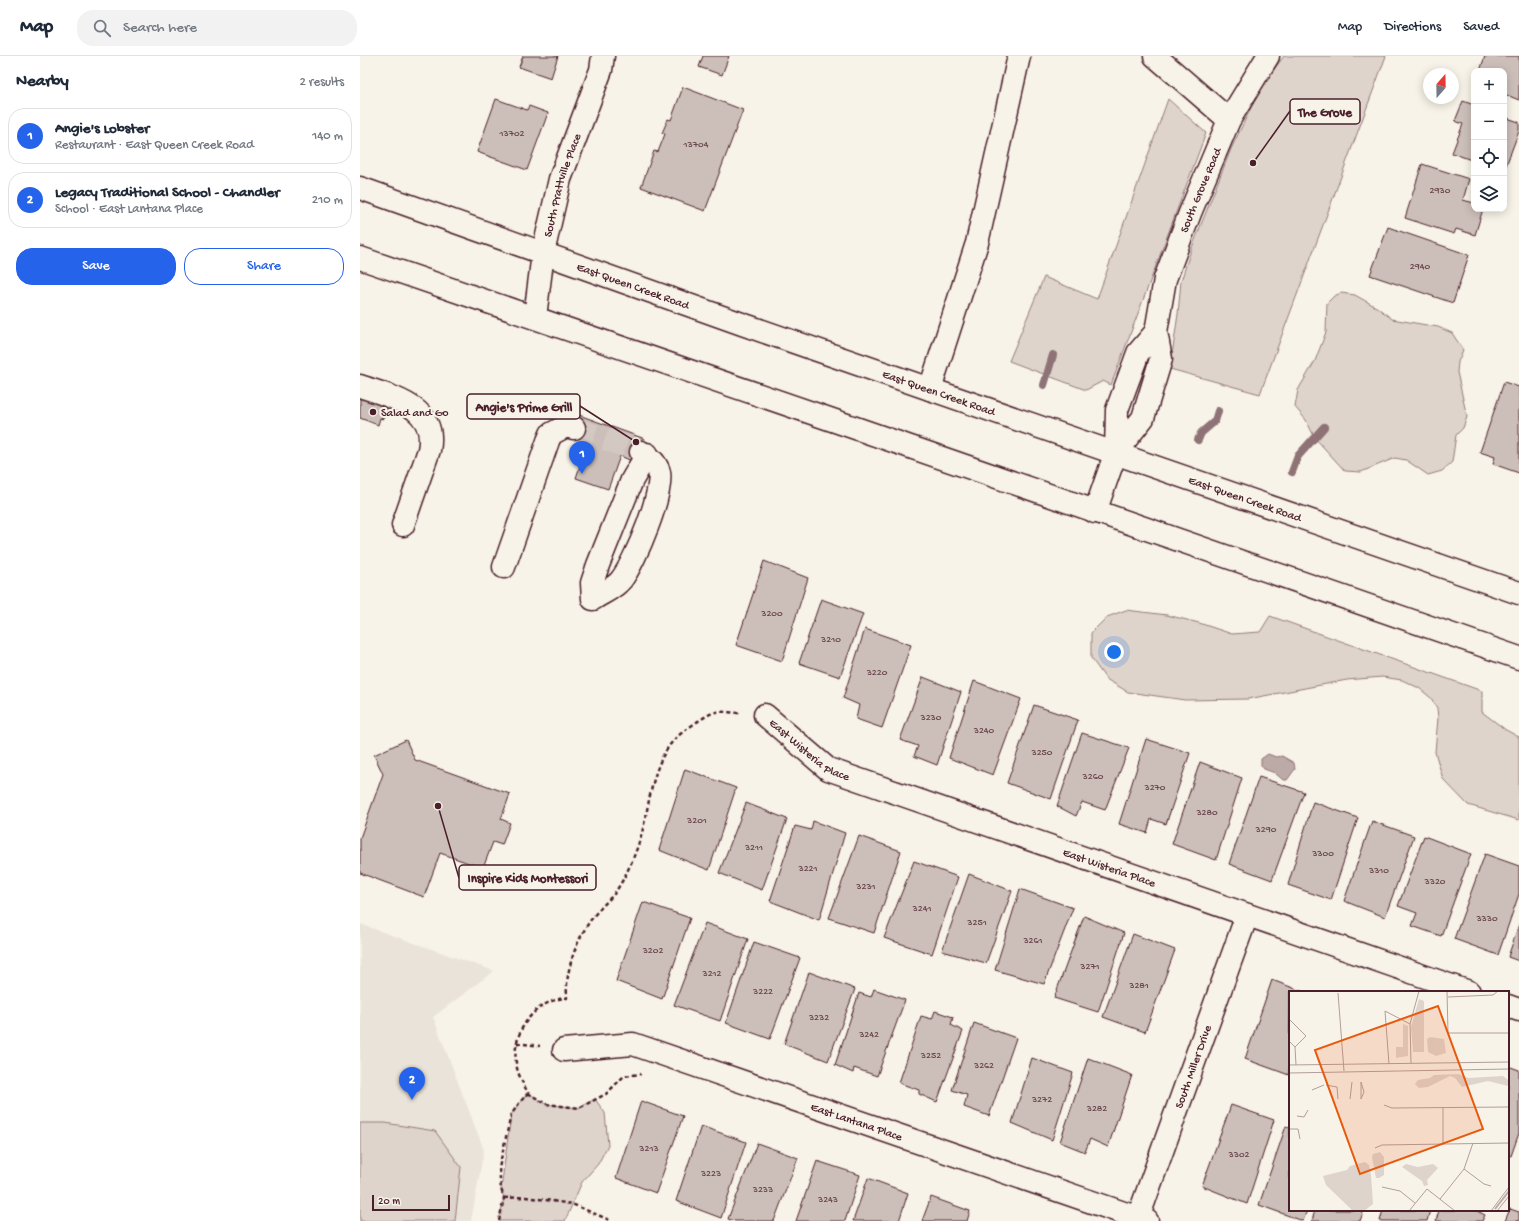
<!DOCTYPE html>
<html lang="en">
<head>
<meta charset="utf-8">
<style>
	body { margin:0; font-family:"Gochi Hand",sans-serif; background:#f2f2f3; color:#1f2937 }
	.controls { position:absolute; right:12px; top:12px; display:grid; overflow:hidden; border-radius:8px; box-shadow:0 2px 10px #0003 }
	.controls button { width:36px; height:36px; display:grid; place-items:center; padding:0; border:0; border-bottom:1px solid #e0e1e3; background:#fff; color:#1f2937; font:20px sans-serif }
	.compass { position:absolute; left:1063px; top:12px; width:36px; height:36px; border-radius:50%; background:#fff; box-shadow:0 2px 10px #0003; rotate:20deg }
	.scale { position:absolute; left:12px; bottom:10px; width:78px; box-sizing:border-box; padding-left:4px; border:2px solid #4a1f2b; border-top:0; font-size:11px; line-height:14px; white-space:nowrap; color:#4a1f2b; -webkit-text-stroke:3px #f7f3e8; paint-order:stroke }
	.you { position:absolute; left:754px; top:596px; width:14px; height:14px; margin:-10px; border:3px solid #fff; border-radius:50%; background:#1a73e8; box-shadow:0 0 0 6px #1a73e833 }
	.badge { display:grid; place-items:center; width:26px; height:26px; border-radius:50%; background:#2563eb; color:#fff; font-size:13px; font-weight:700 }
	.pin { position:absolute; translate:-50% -33px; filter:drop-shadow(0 1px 2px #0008) }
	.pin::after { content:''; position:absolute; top:21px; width:14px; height:12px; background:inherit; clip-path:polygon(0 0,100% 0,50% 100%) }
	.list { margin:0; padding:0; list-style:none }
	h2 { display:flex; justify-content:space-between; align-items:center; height:52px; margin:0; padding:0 16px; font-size:17px }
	h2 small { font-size:13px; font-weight:400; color:#747a83 }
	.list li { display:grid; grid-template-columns:26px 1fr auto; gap:12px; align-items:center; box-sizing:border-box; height:56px; margin:0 8px 8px; padding:0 8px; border:1px solid #e0e1e3; border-radius:16px }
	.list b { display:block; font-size:15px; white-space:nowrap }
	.list p { margin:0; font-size:13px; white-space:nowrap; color:#747a83 }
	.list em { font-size:13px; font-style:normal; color:#747a83 }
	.actions { display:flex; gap:8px; padding:12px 16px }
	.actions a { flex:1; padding:9px 0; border:1px solid #2563eb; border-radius:16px; text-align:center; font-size:14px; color:#2563eb }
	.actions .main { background:#2563eb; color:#fff }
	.icon { flex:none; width:22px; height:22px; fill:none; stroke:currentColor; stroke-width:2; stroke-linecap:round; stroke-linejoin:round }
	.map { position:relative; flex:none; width:1159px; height:1165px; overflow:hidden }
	header { display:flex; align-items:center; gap:24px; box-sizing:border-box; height:56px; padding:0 20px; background:#fff; border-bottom:1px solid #e0e1e3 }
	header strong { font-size:19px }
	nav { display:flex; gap:22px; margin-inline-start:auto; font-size:14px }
	.search { width:280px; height:36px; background:#f2f2f3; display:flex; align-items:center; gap:10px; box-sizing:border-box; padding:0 14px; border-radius:16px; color:#747a83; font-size:15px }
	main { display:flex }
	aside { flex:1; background:#fff }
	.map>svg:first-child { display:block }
	.built { fill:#eae3da }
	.green { fill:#ded4cc; stroke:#947a7c }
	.water { fill:#bcaaa7; stroke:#8e7275 }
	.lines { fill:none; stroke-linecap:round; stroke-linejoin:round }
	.stream { stroke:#8e7275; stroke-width:8 }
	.building { fill:#ccbfb9; stroke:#4a1f2b }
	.minor-tunnel { stroke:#d4c9c2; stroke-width:22; stroke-dasharray:22 11; stroke-linecap:butt }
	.minor-casing { stroke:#4a1f2b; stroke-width:25 }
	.major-casing { stroke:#4a1f2b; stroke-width:25 }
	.path { stroke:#4a1f2b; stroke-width:2.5; stroke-dasharray:4 3; stroke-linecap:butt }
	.minor { stroke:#f7f3e8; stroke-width:22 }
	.major { stroke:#f7f3e8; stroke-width:22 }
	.poi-dot { fill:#4a1f2b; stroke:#f7f3e8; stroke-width:1.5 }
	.labels { text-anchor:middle; stroke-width:4; stroke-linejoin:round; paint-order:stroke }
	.number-label { font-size:10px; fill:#6a474e }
	.street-label { font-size:12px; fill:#4a1f2b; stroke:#f7f3e8 }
	.poi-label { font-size:12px; fill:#4a1f2b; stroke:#f7f3e8; text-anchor:start }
	.inset-river { fill:none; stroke:#bcaaa7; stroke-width:2 }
	.inset-road { fill:none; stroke:#b29e9c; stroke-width:1 }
	.view { fill:#e8590c; fill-opacity:0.15; stroke:#e8590c; stroke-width:2 }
	.inset-edge { fill:none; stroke:#4a1f2b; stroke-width:2 }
	.leader { fill:none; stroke:#4a1f2b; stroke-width:1.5 }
	.callout-dot { fill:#4a1f2b; stroke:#f7f3e8; stroke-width:1.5 }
	.callout { fill:#f7f3e8; stroke:#4a1f2b; stroke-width:1.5 }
	.callout-label { font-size:13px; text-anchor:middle; font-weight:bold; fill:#4a1f2b }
</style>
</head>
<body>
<header>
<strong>Map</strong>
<div class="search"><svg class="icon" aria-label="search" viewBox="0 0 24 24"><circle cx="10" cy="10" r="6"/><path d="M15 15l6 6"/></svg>Search here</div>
<nav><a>Map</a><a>Directions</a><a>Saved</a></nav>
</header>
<main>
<aside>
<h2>Nearby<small>2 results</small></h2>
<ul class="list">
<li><span class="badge">1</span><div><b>Angie's Lobster</b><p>Restaurant · East Queen Creek Road</p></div><em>140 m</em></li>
<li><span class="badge">2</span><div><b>Legacy Traditional School - Chandler</b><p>School · East Lantana Place</p></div><em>210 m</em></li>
</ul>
<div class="actions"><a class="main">Save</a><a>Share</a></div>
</aside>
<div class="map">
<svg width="1159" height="1165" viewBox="0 0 1159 1165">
	<rect width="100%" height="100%" fill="#f7f3e8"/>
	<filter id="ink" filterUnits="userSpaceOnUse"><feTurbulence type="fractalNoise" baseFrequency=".025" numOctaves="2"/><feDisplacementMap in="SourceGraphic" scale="8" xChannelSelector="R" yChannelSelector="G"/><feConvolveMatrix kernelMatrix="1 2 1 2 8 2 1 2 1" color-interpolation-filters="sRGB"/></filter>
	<g filter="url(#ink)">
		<path class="built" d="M0,868L134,915L73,961L124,1094L111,1165H0Z"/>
		<path class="green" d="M924,0H1026L900,338L810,313L818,258L821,225L831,194L871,93L901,31Z
			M808,43L846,77L751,329L743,325L726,334L649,305L684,221L737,243Z
			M981,237L995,239L1018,252L1032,263L1078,271L1092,277L1103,294L1098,306L1097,316L1107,361L1103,372L1096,379L1092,406L1082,415L1068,419L1046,404L1035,402L1001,416L985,415L955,382L946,364L935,351L938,334L955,305L966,276L967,247L974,240Z
			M766,554L807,559L839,567L872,578L900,576L910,560L1122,635V656L1146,674L1159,681V764L1108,749L1083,723L1075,696L1078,662L1077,652L1071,642L1059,632L1042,624L1022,621L987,624L888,643L825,644L768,636L746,623L731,602V577L747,561Z
			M168,1037L186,1048L218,1052L235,1043L245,1057L248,1089L238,1108L222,1126L205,1165H139L144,1142L141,1133L151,1059L160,1046Z
			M0,1067H25L75,1075L101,1111L95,1165H0Z"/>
		<path class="water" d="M908,698L916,701L922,700L934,707L935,713L927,724H923L915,717L904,713L901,709V703Z"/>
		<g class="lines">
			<path class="stream" d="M684,329L693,299
				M838,384L841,377L855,365L858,355
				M932,416L938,400L964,371"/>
		</g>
		<path class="building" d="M163,0H198L191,22L159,11Z
			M343,0H369L362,19L339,11Z
			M1125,0H1159V44L1144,38V15H1120Z
			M323,31L383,54L345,155L281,131L294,95L298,96L305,78L302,77L308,63L311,64Z
			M136,43L167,54L169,50L188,57L167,114L117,96Z
			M1103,45L1114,49V105L1092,97L1103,68L1095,65Z
			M1144,61L1159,66V75L1144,115Z
			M1062,108L1109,123L1103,144L1114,147V153H1123L1115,179L1096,173L1094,178L1045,162Z
			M1028,171L1109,199L1093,247L1010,219Z
			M1144,326L1159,331V417L1133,408L1135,401L1120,396Z
			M0,340L28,351L23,363L20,362L18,369L0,362Z
			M219,359L285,383L277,407L260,400L248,433L216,422L228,386L211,380Z
			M404,505L448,522L422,605L376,589Z
			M461,543L503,558L480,621L439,607Z
			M505,573L551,589L522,672L496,663L499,649L483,642Z
			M563,621L601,636L577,709L554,700L558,690L540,684Z
			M614,625L661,643L633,719L589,702Z
			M674,649L718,664L691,743L647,727Z
			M722,677L769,692L745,754L722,746L716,760L697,750Z
			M786,683L830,697L806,768L791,763L787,777L759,768Z
			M46,684L55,704L150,738L141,763L150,767L142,789L133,786L123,812L80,797L64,841L0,817V782L23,718L14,699Z
			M840,706L882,722L856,804L812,788Z
			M325,713L376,732L349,814L299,794Z
			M899,721L944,736L912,824L869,808Z
			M953,746L998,762L971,844L928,829Z
			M386,747L427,763L402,834L359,817Z
			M453,765L485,777L459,864L410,845L435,770L451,774Z
			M1012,765L1054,780L1025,861L984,845Z
			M499,780L541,795L514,877L469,862Z
			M1064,780L1111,798L1081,880L1052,870L1057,857L1038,850Z
			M1125,798L1159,810V838L1138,899L1094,883Z
			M554,805L598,821L572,898L524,882Z
			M609,818L652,835L626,907L582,895Z
			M660,833L713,852L684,928L635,914Z
			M283,846L330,862L302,943L256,925Z
			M724,860L764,877L738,956L694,942Z
			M345,867L388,883L360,965L314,949Z
			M1159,868V905L1148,901Z
			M773,878L815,894L785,976L743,961Z
			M394,886L440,902L410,983L366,967Z
			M449,916L495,933L468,1005L424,988Z
			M912,924L944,936H930L929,1019L885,1003Z
			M514,933L545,944L517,1020L494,1012L493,1017L475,1009L499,937L511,941Z
			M575,955L593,961L591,969L603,975L577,1046L559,1038V1034L539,1027L561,960L572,963Z
			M614,967L656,982L629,1060L604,1051L607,1039L592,1034Z
			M672,1002L713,1017L692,1084L652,1067Z
			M728,1002L772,1019L748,1091L730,1083L725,1096L700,1086Z
			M1148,1010L1159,1014V1077L1151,1100L1148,1099Z
			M281,1045L323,1060L296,1137L256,1122Z
			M871,1049L914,1064L887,1148L842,1130Z
			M341,1070L386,1086L361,1162L316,1145Z
			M926,1070L930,1072V1154H947L943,1165L899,1149Z
			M397,1087L438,1102L414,1165H375L368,1163Z
			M457,1105L500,1119L485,1165H436Z
			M508,1122L548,1137L539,1165H493Z
			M571,1141L610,1155L607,1165H562Z
			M1150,1153L1159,1156V1165H1145Z
			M955,1154H1004L1000,1165H952Z
			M1023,1154H1070L1067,1165H1020Z
			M1079,1154H1115L1125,1159L1122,1165H1076Z"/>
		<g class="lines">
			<path class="minor-tunnel" d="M214,372L281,396"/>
			<defs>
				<g id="minor">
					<path d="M795,0L869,64"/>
					<path id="s1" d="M175,261L183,197L200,123L241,14L243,0"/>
					<path d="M0,330C31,341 78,350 69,394L43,469"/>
					<path d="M570,333L617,187L659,0"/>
					<path d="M281,396C288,399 295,406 298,413C307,431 274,508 261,524C255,532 242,537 233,543L232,527L238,509L272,424L287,398"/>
					<path id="s2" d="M756,396L783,362L801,303L796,276L805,223L830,157L869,64L908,0"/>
					<path d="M735,456L756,396L757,354L778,297L796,276"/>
					<path d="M144,511L188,385L191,378L206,370L214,372"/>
					<path id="s3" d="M405,659L468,713L1109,936"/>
					<path d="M1148,950L1159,954"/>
					<path id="s4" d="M204,994L273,988L787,1165"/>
					<path id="s5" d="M778,1162L887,859"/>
				</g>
				<g id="major">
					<path id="s6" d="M0,132L382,268L1159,537"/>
					<path d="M0,202C387,333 773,469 1159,602"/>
				</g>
			</defs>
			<use href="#minor" class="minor-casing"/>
			<use href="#major" class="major-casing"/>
			<path class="path" d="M157,987L180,990
				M168,1037L186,1048L219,1052L246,1038L264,1020L281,1018
				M144,1142L166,1141L212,1148L252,1165
				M139,1165L144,1142L141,1133L139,1112L151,1059L160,1046L168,1037C164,1029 159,1021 157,1012C149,979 173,944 207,942C205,916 215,887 230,865C237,855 246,847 254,838C266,821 275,800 281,780C290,749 291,709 314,684C320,677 348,657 356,656C364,655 373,657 381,657"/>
			<use href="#minor" class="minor"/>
			<use href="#major" class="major"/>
		</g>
	</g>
	<circle class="poi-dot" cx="13" cy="356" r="4"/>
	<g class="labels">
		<g class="number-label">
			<text x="152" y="80">13702</text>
			<text x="336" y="91">13704</text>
			<text x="1080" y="137">2930</text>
			<text x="1060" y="213">2940</text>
			<text x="412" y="560">3200</text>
			<text x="471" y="586">3210</text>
			<text x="517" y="619">3220</text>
			<text x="571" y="664">3230</text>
			<text x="624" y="677">3240</text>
			<text x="682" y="699">3250</text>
			<text x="733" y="723">3260</text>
			<text x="795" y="734">3270</text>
			<text x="847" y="759">3280</text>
			<text x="337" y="767">3201</text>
			<text x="906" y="776">3290</text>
			<text x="394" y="794">3211</text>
			<text x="963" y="800">3300</text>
			<text x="448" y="815">3221</text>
			<text x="1019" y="817">3310</text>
			<text x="1075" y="828">3320</text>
			<text x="506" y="833">3231</text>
			<text x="562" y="855">3241</text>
			<text x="1127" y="865">3330</text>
			<text x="617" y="869">3251</text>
			<text x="673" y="887">3261</text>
			<text x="293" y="897">3202</text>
			<text x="730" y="913">3271</text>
			<text x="352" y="920">3212</text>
			<text x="779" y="932">3281</text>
			<text x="403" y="938">3222</text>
			<text x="459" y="964">3232</text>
			<text x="509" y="981">3242</text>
			<text x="571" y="1002">3252</text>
			<text x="624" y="1012">3262</text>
			<text x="682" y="1046">3272</text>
			<text x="737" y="1055">3282</text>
			<text x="289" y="1095">3213</text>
			<text x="879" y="1101">3302</text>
			<text x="351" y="1120">3223</text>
			<text x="403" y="1136">3233</text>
			<text x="468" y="1146">3243</text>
		</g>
		<g class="street-label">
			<text dy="4" stroke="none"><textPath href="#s1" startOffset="135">South Prattville Place</textPath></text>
			<text dy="4" stroke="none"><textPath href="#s2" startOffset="282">South Grove Road</textPath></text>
			<text dy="4" stroke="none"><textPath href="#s6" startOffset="290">East Queen Creek Road</textPath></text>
			<text dy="4" stroke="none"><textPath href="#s6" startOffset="614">East Queen Creek Road</textPath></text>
			<text dy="4" stroke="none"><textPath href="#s6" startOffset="938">East Queen Creek Road</textPath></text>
			<text dy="4" stroke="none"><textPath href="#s3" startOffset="57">East Wisteria Place</textPath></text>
			<text dy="4" stroke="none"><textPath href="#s3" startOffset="381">East Wisteria Place</textPath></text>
			<text dy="4" stroke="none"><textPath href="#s5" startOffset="161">South Miller Drive</textPath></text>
			<text dy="4" stroke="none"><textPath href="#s4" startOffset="306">East Lantana Place</textPath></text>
		</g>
		<g class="poi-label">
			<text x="21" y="360">Salad and Go</text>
		</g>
	</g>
	<g transform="translate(929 935)">
		<rect width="220" height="220" fill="#f7f3e8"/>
		<path d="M130,8L135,10V61H124L122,36ZM114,33L119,35V65L107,67V56H114ZM141,46L155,48L157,62L147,65L139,61L138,48ZM170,83L179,87L214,85L219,89V95L199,90L173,96L166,87L161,85L139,96L130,97L126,93L129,89L141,87L145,84ZM91,161L95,166V184L90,187H87L83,166L84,163ZM76,171L80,174L82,184L84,213L75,220H64L37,194L34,185L58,179L61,175ZM117,173L129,176L144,173L149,177L138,189L139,194L135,195L133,190L113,176Z" fill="#ded4cc"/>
		<path class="inset-river" d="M206,218L220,200"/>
		<path class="inset-road" d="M158,0L159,42H220M49,2L55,80M159,6L204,4L209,0M0,28L17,45L6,56M0,50L6,56L7,74M122,72L121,33L130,0M100,73L96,20L121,33M0,74L220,71M0,82L220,78M37,94L48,96L49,108M23,99L35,94M61,108L63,91M72,108L75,101L72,91M72,108V91M95,114L103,117L220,116M154,116V153M8,125L15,126L19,119M0,138H9L11,148M86,157L93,154L220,152M175,178L195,193L202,195M93,196L111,200L126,212M151,208L175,178L184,152M120,220L138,198L166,220M202,220L220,196M208,220L220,205"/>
		<path class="view" d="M149,15L194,138L71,183L26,59Z"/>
		<rect width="220" height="220" class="inset-edge"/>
	</g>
	<path class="leader" d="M893 107L930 55M276 386L220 350M78 750L99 822"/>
	<g class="callout-dot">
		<circle cx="893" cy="107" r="4"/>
		<circle cx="276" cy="386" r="4"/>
		<circle cx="78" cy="750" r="4"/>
	</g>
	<g class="callout">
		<rect x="930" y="43" width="70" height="25" rx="4"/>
		<rect x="107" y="338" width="113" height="25" rx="4"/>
		<rect x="99" y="809" width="137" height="25" rx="4"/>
	</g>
	<g class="callout-label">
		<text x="965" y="60">The Grove</text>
		<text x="164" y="355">Angie's Prime Grill</text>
		<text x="168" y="826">Inspire Kids Montessori</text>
	</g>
</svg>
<div class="controls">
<button>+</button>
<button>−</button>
<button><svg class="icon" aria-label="locate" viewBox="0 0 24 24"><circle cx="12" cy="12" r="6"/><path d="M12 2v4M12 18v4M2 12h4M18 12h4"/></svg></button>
<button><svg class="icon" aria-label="layers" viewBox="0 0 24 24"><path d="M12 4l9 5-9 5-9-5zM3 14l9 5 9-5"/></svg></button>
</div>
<svg class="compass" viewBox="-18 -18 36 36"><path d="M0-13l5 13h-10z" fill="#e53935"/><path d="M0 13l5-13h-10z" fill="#747a83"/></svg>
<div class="scale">20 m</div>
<div class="you"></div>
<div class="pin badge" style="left:222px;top:418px">1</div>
<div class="pin badge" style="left:52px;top:1044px">2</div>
</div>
</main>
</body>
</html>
